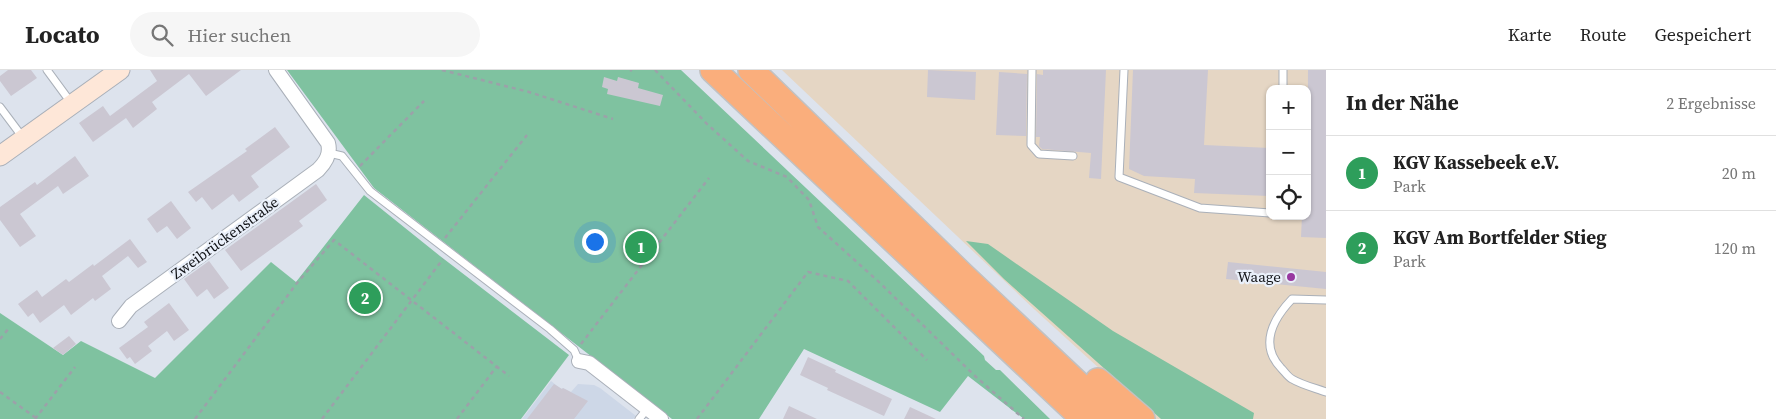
<!DOCTYPE html>
<html lang="de">
<head>
<meta charset="utf-8">
<style>
	body { margin:0; font-family:"Source Serif 4",serif; background:#f6f6f6; color:#222 }
	.controls { position:absolute; right:15px; top:15px; display:grid; overflow:hidden; border-radius:10px; box-shadow:0 1px 4px #0004 }
	.controls button { width:45px; height:45px; display:grid; place-items:center; padding:0; border:0; border-bottom:1px solid #e0e0e0; background:#fff; color:#222; font:25px sans-serif }
	.you { position:absolute; left:594px; top:171px; width:18px; height:18px; margin:-12px; border:4px solid #fff; border-radius:50%; background:#1a73e8; box-shadow:0 0 0 8px #1a73e833 }
	.badge { display:grid; place-items:center; width:32px; height:32px; border-radius:50%; background:#1a73e8; color:#fff; font-size:16px; font-weight:700 }
	.pin { position:absolute; translate:-50% -50%; border:2px solid #fff; box-shadow:0 1px 5px #0006 }
	.list { margin:0; padding:0; list-style:none }
	h2 { display:flex; justify-content:space-between; align-items:center; height:65px; margin:0; padding:0 20px; font-size:21px }
	h2 small { font-size:16px; font-weight:400; color:#767676 }
	.list li { display:grid; grid-template-columns:32px 1fr auto; gap:15px; align-items:center; box-sizing:border-box; height:75px; padding:0 20px; border-top:1px solid #e0e0e0 }
	.list b { display:block; font-size:19px; white-space:nowrap }
	.list p { margin:0; font-size:16px; white-space:nowrap; color:#767676 }
	.list em { font-size:16px; font-style:normal; color:#767676 }
	.icon { flex:none; width:28px; height:28px; fill:none; stroke:currentColor; stroke-width:2; stroke-linecap:round; stroke-linejoin:round }
	.map { position:relative; flex:none; width:1326px; height:349px; overflow:hidden }
	header { display:flex; align-items:center; gap:30px; box-sizing:border-box; height:70px; padding:0 25px; background:#fff; border-bottom:1px solid #e0e0e0 }
	header strong { font-size:24px }
	nav { display:flex; gap:28px; margin-inline-start:auto; font-size:18px }
	.search { width:350px; height:45px; background:#f6f6f6; display:flex; align-items:center; gap:12px; box-sizing:border-box; padding:0 18px; border-radius:28px; color:#767676; font-size:19px }
	main { display:flex }
	aside { flex:1; background:#fff }
	.map>svg:first-child { display:block }
	.industrial { fill:#e5d6c4; fill-rule:evenodd }
	.built { fill:#cdd7e7 }
	.green { fill:#7fc2a0 }
	.building { fill:#cbc7d2 }
	.lines { fill:none; stroke-linecap:round; stroke-linejoin:round }
	.lane-casing { stroke:#aab0b9; stroke-width:9 }
	.street-casing { stroke:#aab0b9; stroke-width:16 }
	.secondary-casing { stroke:#aab0b9; stroke-width:21 }
	.highway-casing { stroke:#c1c1c2; stroke-width:28 }
	.path { stroke:#9ca1a9; stroke-width:2.5; stroke-dasharray:4 4; stroke-linecap:butt }
	.lane { stroke:#fff; stroke-width:7 }
	.street { stroke:#fff; stroke-width:14 }
	.secondary { stroke:#fee7d8; stroke-width:19 }
	.highway { stroke:#faae7c; stroke-width:25 }
	.poi-dot { fill:#9838a0; stroke:#eaf0fa; stroke-width:2 }
	.labels { text-anchor:middle; stroke-width:4.5; stroke-linejoin:round; paint-order:stroke }
	.street-label { font-size:15px; fill:#101216; stroke:#eaf0fa }
	.poi-label { font-size:15px; fill:#101216; stroke:#eaf0fa; text-anchor:end }
</style>
</head>
<body>
<header>
<strong>Locato</strong>
<div class="search"><svg class="icon" aria-label="search" viewBox="0 0 24 24"><circle cx="10" cy="10" r="6"/><path d="M15 15l6 6"/></svg>Hier suchen</div>
<nav><a>Karte</a><a>Route</a><a>Gespeichert</a></nav>
</header>
<main>
<div class="map">
<svg width="1326" height="349" viewBox="0 0 1326 349">
	<rect width="100%" height="100%" fill="#dde3ed"/>
	<path class="industrial" d="M782,0H1326V349H1155L1034,239ZM1270,19H1307V146H1270Z"/>
	<path class="built" d="M551,311L561,319L563,318L571,322L578,314L594,315L600,318L636,346L633,349H522Z"/>
	<path class="green" d="M287,0H681L984,286L985,290L996,300H1000L1050,349H1024L968,306L940,342L804,279L759,349H672L374,118Z
		M364,125L440,186L569,285L521,349H0V243L63,285L81,271L155,308L271,192L296,212Z
		M966,171L988,174L1113,261L1254,343L1253,349H1161L1004,209Z"/>
	<path class="building" d="M8,0H31L37,8L11,26L0,11V6Z
		M150,0H241L206,26L189,4L152,32L157,39L133,58L126,48L93,72L79,53L103,36L110,46L157,11Z
		M928,0L976,2L975,30L927,27Z
		M1043,0H1106L1101,109L1089,108L1091,83L1042,79L1039,76L1040,67H1036L1037,4L1043,5Z
		M1133,0H1208L1204,75L1270,78L1269,126L1194,123L1195,109L1144,106L1129,99Z
		M1308,0H1326V168L1301,167L1302,146H1307Z
		M999,2L1027,4L1026,66L996,65Z
		M604,7L617,11L618,7L639,13L638,18L663,25L660,36L607,24L608,19L602,17Z
		M275,57L290,77L251,106L259,117L239,132L233,124L212,140L202,127L196,132L188,122L247,81L245,79Z
		M75,86L89,106L63,124L58,116L20,144L36,166L20,177L0,150V137L35,112L37,115Z
		M316,114L327,130L299,151L303,156L241,201L225,180Z
		M171,131L191,158L177,169L167,156L157,163L147,149Z
		M130,169L147,192L138,198L128,186L102,206L111,219L95,231L93,228L71,245L64,235L40,253L33,243L28,247L18,234L37,220L42,227L66,209L69,212L93,194L94,196Z
		M209,191L229,218L214,229L207,219L197,227L184,209Z
		M1228,192L1326,202V219L1226,209Z
		M169,233L189,260L174,271L167,261L148,276L152,281L135,294L130,287L127,289L119,278L148,257L144,252Z
		M69,266L76,274L63,285L53,278Z
		M808,287L836,300L835,302L892,329L884,346L827,320L828,318L800,305Z
		M554,314L562,319L563,318L588,331L574,349H527Z
		M789,336L817,349H783Z
		M910,337L936,349H904Z"/>
	<g class="lines">
		<defs>
			<path id="lane" d="M47,0L72,34
				M1032,0L1031,75L1039,84L1073,86
				M1124,0L1119,107L1200,138L1270,143
				M1283,19V0
				M0,37L24,69
				M329,83L342,86L370,121L550,259L574,280L579,291
				M1326,230L1292,229C1273,249 1259,275 1281,298C1285,302 1288,307 1292,309C1302,315 1315,318 1326,322
				M639,349L648,338"/>
			<path id="street" d="M119,251L131,236L318,100C326,92 331,84 328,73L276,0
				M579,291L589,293L661,349"/>
			<path id="secondary" d="M0,86L120,0"/>
			<path id="highway" d="M713,0L1084,349
				M751,0L962,205L1115,349
				M1098,311L1142,349"/>
		</defs>
		<use href="#lane" class="lane-casing"/>
		<use href="#street" class="street-casing"/>
		<use href="#secondary" class="secondary-casing"/>
		<use href="#highway" class="highway-casing"/>
		<path class="path" d="M442,0L529,22L613,49
			M630,0L632,1
			M655,0L707,54L748,91L787,107L809,130L818,157L880,213L975,306L1024,349
			M360,96L424,31
			M445,168L527,65
			M0,269L10,257
			M581,274L709,108
			M0,322L36,348
			M35,349L75,297
			M195,349L297,213L334,170L509,306
			M322,349L443,189
			M457,349L497,296
			M697,349L808,202L848,211L927,290"/>
		<use href="#lane" class="lane"/>
		<use href="#street" class="street"/>
		<use href="#secondary" class="secondary"/>
		<use href="#highway" class="highway"/>
	</g>
	<circle class="poi-dot" cx="1291" cy="207" r="5"/>
	<g class="labels">
		<g class="street-label">
			<text transform="translate(225 168) rotate(-36)" y="5">Zweibrückenstraße</text>
		</g>
		<g class="poi-label">
			<text x="1281" y="212">Waage</text>
		</g>
	</g>
</svg>
<div class="controls">
<button>+</button>
<button>−</button>
<button><svg class="icon" aria-label="locate" viewBox="0 0 24 24"><circle cx="12" cy="12" r="6"/><path d="M12 2v4M12 18v4M2 12h4M18 12h4"/></svg></button>
</div>
<div class="you"></div>
<div class="pin badge" style="left:641px;top:177px;background:#2e9e5b">1</div>
<div class="pin badge" style="left:365px;top:228px;background:#2e9e5b">2</div>
</div>
<aside>
<h2>In der Nähe<small>2 Ergebnisse</small></h2>
<ul class="list">
<li><span class="badge" style="background:#2e9e5b">1</span><div><b>KGV Kassebeek e.V.</b><p>Park</p></div><em>20 m</em></li>
<li><span class="badge" style="background:#2e9e5b">2</span><div><b>KGV Am Bortfelder Stieg</b><p>Park</p></div><em>120 m</em></li>
</ul>
</aside>
</main>
</body>
</html>
